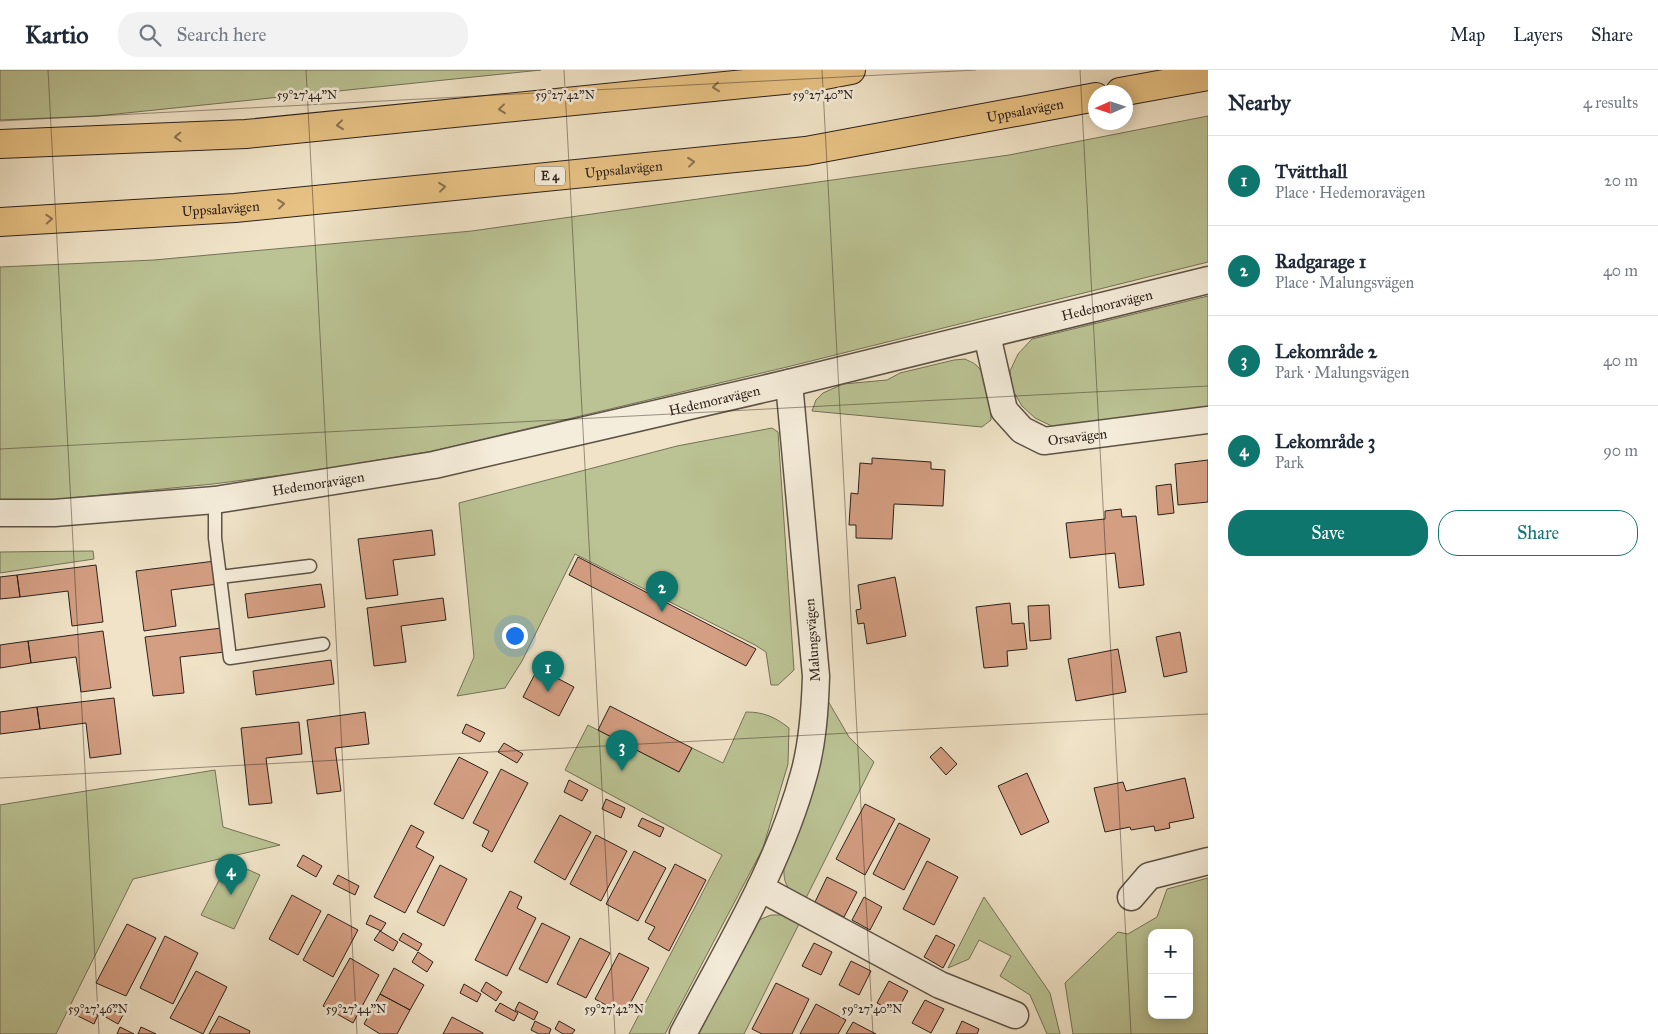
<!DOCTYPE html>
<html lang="en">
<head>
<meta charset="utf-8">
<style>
	body { margin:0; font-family:"IM FELL Great Primer",serif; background:#f2f2f3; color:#1f2937 }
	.controls { position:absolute; right:15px; bottom:15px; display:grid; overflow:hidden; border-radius:10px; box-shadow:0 2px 12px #0003 }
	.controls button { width:45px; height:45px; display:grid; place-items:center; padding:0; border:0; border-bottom:1px solid #e0e1e3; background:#fff; color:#1f2937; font:25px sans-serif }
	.compass { position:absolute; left:1088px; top:15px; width:45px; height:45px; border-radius:50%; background:#fff; box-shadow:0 2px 12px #0003; rotate:267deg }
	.you { position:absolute; left:514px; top:565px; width:18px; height:18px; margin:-12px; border:4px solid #fff; border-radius:50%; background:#1a73e8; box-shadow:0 0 0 8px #1a73e833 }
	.badge { display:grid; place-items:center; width:32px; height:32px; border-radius:50%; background:#0f766e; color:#fff; font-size:16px; font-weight:700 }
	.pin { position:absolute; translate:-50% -41px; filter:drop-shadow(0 1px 2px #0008) }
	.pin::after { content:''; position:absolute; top:26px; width:18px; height:15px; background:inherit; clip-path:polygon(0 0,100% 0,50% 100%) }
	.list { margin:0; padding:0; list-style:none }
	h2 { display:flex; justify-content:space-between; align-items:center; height:65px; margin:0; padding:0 20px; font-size:21px }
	h2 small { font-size:16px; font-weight:400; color:#747a83 }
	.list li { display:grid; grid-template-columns:32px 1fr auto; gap:15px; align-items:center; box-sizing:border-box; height:90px; padding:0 20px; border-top:1px solid #e0e1e3 }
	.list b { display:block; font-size:19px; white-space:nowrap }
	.list p { margin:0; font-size:16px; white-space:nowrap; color:#747a83 }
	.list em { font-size:16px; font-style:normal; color:#747a83 }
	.actions { display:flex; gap:10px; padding:15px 20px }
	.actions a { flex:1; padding:11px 0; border:1px solid #0f766e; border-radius:20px; text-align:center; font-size:18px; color:#0f766e }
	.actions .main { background:#0f766e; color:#fff }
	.icon { flex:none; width:28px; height:28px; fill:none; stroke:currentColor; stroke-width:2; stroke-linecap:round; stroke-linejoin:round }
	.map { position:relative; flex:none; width:1208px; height:964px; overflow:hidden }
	header { display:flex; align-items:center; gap:30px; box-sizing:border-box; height:70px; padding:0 25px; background:#fff; border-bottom:1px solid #e0e1e3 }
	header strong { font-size:24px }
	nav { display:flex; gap:28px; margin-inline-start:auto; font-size:18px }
	.search { width:350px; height:45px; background:#f2f2f3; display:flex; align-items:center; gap:12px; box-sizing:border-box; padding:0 18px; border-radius:20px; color:#747a83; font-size:19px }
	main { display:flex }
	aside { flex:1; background:#fff }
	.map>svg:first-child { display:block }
	.green { fill:#bbc394; stroke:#747258; fill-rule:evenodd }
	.building { fill:#d49e82; stroke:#2c211b }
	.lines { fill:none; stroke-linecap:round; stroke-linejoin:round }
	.lane-casing { stroke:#5d5246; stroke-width:15 }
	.street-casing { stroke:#5d5246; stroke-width:29 }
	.highway-casing { stroke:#2c211b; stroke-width:30 }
	.lane { stroke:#f5eddb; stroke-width:12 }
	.street { stroke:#f5eddb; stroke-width:26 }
	.highway { stroke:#e8c284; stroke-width:28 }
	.oneway { stroke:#8a7250 }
	.ticks { fill:none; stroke:#2c211b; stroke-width:1; stroke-opacity:0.45 }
	.labels { text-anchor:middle; stroke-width:5; stroke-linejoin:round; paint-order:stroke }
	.shield { fill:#f5eddb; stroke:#685e55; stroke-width:1 }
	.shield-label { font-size:12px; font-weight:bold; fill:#2c211b }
	.street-label { font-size:14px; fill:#2c211b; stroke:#f5eddb }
	.ticks-label { font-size:12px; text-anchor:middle; fill:#2c211b; stroke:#f5eddb; stroke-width:5; stroke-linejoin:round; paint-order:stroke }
</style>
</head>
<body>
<header>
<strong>Kartio</strong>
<div class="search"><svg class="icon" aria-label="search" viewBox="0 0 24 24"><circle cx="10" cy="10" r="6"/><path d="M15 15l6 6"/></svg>Search here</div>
<nav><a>Map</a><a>Layers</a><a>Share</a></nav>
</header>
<main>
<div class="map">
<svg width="1208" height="964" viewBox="0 0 1208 964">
	<rect width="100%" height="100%" fill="#f0e3c7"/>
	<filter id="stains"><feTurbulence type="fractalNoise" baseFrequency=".004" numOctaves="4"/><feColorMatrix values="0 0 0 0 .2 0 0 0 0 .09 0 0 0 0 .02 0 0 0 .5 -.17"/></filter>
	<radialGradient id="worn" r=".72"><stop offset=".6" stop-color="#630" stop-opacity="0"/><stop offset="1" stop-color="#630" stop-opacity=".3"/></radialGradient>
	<path class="green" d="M0,0H541L97,46L0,50Z
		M1208,46V192L787,297L433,381L306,402L213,414L50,430L0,431V197L154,190L472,161L1009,85Z
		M1208,226V340L1058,359L1035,348L1022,336L1012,319L1010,301L1018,284L1032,269Z
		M965,289C968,291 973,292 976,295C988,304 991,336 991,350L982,357L812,341L816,330L823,323L843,314L887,310L900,303L954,290Z
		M772,358L778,362L794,600L778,615H771L766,582L755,575L575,484L522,591L505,618L457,626L474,587L459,433L677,376Z
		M93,481L94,489L0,503V482Z
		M821,619L849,667L874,692L805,830C788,819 783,817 784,795Z
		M746,642C764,642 775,647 789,658L788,694L763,778L665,964H629L722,785L565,700L588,655L679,702L692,678L723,693Z
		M215,700L223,757L280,775L133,809L56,964H0V735Z
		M229,791L260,805L234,859L201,845Z
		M1208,808V964H1073L1065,913L1118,862L1128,864L1157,847L1167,819ZM1152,863H1189V945H1152Z
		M984,827L1050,923L1060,964H1047L1030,925L1000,906L1011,886L979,870L969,889L948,898Z
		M771,845H783L799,854L744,964H697L752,859L761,849Z"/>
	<path class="building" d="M872,388L931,392V399L945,400L943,436L894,434L892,469L856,468V455H849L851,423L858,424L860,393L872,394Z
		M1208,390V432L1178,435L1175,394Z
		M1171,414L1174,443L1158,445L1156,416Z
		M1121,439L1122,447L1136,446L1144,515L1119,518L1115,483L1070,488L1066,453L1105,449V441Z
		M432,460L435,485L393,490L398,525L366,529L358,469Z
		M578,487L756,579L746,596L569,505Z
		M215,491L218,514L171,520L176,556L144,561L136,501Z
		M96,495L103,552L72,556L68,521L20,527L17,505Z
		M17,505L20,527L0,529V507Z
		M895,507L906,566L867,574L864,553L858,554L856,540L861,539L858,515Z
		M321,514L325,537L248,548L245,524Z
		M443,528L446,550L401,556L406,592L374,596L367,538Z
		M1010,533L1012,554L1024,553L1027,579L1007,581L1008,596L984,598L976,537Z
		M1049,535L1051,569L1030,571L1028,536Z
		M222,558L225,582L180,587L184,623L153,626L145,567Z
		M103,561L111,618L81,622L76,587L31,593L28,571Z
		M1180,562L1187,602L1164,607L1156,567Z
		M28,571L31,593L0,598V575Z
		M1118,579L1126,622L1076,631L1068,589Z
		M331,590L334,614L256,625L253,601Z
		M538,598L574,617L559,646L523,627Z
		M114,628L121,684L90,688L86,653L40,659L37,637Z
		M610,636L692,678L679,702L598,660Z
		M37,637L40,659L0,664V642Z
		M365,642L369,674L335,678L341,721L317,724L307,650Z
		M299,652L302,684L266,688L272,733L249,735L241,658Z
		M466,654L485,663L480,672L462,663Z
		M504,673L523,684L517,693L498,682Z
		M941,677L957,694L946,705L930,687Z
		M459,687L488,702L463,749L434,734Z
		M501,699L528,713L492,782L482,776L489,761L473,753Z
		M1027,703L1049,752L1021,765L998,716Z
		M1185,708L1194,748L1169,753L1170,758L1155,761L1154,756L1131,760L1130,757L1105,762L1094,718L1123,712L1126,721Z
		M569,710L588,720L582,731L564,722Z
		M606,729L625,738L621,748L602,739Z
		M865,734L895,749L865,805L836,789Z
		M560,745L591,762L565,810L534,792Z
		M642,748L664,758L660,767L638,756Z
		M899,753L930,769L904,820L873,804Z
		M411,755L424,762L416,777L434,787L405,843L374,827Z
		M596,765L627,781L601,831L570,814Z
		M634,781L666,798L638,851L606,834Z
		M303,785L322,796L316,807L297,796Z
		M927,791L958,807L934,855L903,839Z
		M675,794L706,810L669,881L648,869L655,857L645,852Z
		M440,795L467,809L444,856L417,842Z
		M338,805L359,816L355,825L333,814Z
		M827,807L857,822L844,847L815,832Z
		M510,821L522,827L517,838L536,848L507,906L475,890Z
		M292,825L321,841L298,885L269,869Z
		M864,827L882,837L870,860L852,850Z
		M328,844L358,860L333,907L303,890Z
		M370,845L386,853L381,861L366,854Z
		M542,853L570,867L547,913L519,899Z
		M127,854L156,868L126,926L96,913Z
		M380,861L398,872L393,881L374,870Z
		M403,863L422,874L418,881L399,870Z
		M936,865L955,875L943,898L924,887Z
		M165,866L198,883L173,934L140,918Z
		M580,868L610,883L586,928L557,914Z
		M814,873L832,882L821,905L802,896Z
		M418,882L433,892L427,902L412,892Z
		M619,883L649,898L624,945L595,929Z
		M350,888L379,905L353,953L323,936Z
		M851,891L871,901L859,925L839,915Z
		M394,898L424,915L410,940L380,924Z
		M196,901L227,917L203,964L170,948Z
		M889,911L908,921L896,943L877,933Z
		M486,912L502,922L496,931L481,921Z
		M776,913L809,929L792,964H762L752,959Z
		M464,914L481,924L477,932L460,923Z
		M380,924L410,940L397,964H380L364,954Z
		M925,930L944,939L931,963L912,953Z
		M519,932L538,942L534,950L515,940Z
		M500,933L518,943L514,951L495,941Z
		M816,934L846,950L838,964H800Z
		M83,937L98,945L94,954L78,946Z
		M106,937L123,945L118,954L102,945Z
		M219,946L250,961L249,964H209Z
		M452,947L483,963V964H443Z
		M535,951L551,959L549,964H539L531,960Z
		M559,951L575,960L572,964H563L555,959Z
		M962,951L979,959L977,964H956Z
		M853,952L876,964H846Z
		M120,957L134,964H117Z
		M141,957L156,964H138Z"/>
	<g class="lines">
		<defs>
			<path id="lane" d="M215,430V468L220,507
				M310,496L220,507L230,588L323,574"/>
			<g id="street">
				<path id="s1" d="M987,265L1004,340L1022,360L1044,371L1208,350"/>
				<path id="s2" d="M0,443H54L215,430L434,395L789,313L1208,210"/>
				<path d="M760,818L940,915L1015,945"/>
				<path d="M1131,827L1149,806L1208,791"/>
				<path d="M683,964C727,880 779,796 804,704C813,672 815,638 816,606L789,313"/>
			</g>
			<g id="highway">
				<path d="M1120,22L1208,6"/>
				<path d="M0,74L246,64L814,7L851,0"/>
				<path id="s3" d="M0,152L235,138L806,81L1096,27"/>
			</g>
		</defs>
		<use href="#lane" class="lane-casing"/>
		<use href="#street" class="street-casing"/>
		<use href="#highway" class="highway-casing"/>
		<use href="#lane" class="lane"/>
		<use href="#street" class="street"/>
		<use href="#highway" class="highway"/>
	</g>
	<defs><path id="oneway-chevron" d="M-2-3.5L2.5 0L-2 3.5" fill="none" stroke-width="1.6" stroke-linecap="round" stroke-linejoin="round" transform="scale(1.25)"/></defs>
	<g class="oneway">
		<use href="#oneway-chevron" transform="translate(716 17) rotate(174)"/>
		<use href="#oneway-chevron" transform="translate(502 39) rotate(174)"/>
		<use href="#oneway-chevron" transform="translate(340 55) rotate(174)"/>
		<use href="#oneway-chevron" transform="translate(178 67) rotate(178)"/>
		<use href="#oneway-chevron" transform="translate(691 92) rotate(-6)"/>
		<use href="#oneway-chevron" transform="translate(442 117) rotate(-6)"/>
		<use href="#oneway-chevron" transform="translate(281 134) rotate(-6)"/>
		<use href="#oneway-chevron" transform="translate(49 149) rotate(-3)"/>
	</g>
	<path class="ticks" d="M48,0L99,964M306,0L357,964M564,0L615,964M822,0L873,964M1080,0L1131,964M0,51L976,0M0,379L1208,316M0,708L1208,644"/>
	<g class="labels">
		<rect class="shield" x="535" y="96.5" width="30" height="19" rx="4"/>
		<g class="shield-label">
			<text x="550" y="110">E 4</text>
		</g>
		<g class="street-label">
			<text dy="5" stroke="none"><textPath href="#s3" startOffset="1032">Uppsalavägen</textPath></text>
			<text dy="5" stroke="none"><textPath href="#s3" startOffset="626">Uppsalavägen</textPath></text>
			<text dy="5" stroke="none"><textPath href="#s3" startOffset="221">Uppsalavägen</textPath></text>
			<text dy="5" stroke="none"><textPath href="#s2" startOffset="1129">Hedemoravägen</textPath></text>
			<text dy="5" stroke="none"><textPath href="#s2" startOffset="725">Hedemoravägen</textPath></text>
			<text dy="5" stroke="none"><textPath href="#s1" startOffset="162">Orsavägen</textPath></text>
			<text dy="5" stroke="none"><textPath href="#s2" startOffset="320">Hedemoravägen</textPath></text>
			<text transform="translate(812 570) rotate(-94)" y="5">Malungsvägen</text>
		</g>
	</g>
	<g class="ticks-label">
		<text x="307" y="29">59°27'44"N</text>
		<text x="565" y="29">59°27'42"N</text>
		<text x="823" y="29">59°27'40"N</text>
		<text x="98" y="943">59°27'46"N</text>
		<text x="356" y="943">59°27'44"N</text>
		<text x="614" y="943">59°27'42"N</text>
		<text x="872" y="943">59°27'40"N</text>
	</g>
	<rect width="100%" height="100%" filter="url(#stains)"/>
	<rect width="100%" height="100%" fill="url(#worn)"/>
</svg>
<div class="controls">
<button>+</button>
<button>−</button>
</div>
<svg class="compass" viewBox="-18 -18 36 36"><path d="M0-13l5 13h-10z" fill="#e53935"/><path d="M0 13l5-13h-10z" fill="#747a83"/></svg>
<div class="you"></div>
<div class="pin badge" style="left:548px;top:622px">1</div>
<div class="pin badge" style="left:662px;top:542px">2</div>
<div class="pin badge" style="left:622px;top:701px">3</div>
<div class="pin badge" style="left:231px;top:825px">4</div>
</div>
<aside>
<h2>Nearby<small>4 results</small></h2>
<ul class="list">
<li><span class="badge">1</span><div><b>Tvätthall</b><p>Place · Hedemoravägen</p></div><em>20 m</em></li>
<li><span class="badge">2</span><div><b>Radgarage 1</b><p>Place · Malungsvägen</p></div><em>40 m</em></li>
<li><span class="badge">3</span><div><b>Lekområde 2</b><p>Park · Malungsvägen</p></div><em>40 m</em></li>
<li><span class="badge">4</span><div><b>Lekområde 3</b><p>Park</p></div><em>90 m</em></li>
</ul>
<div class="actions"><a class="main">Save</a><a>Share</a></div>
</aside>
</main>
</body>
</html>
